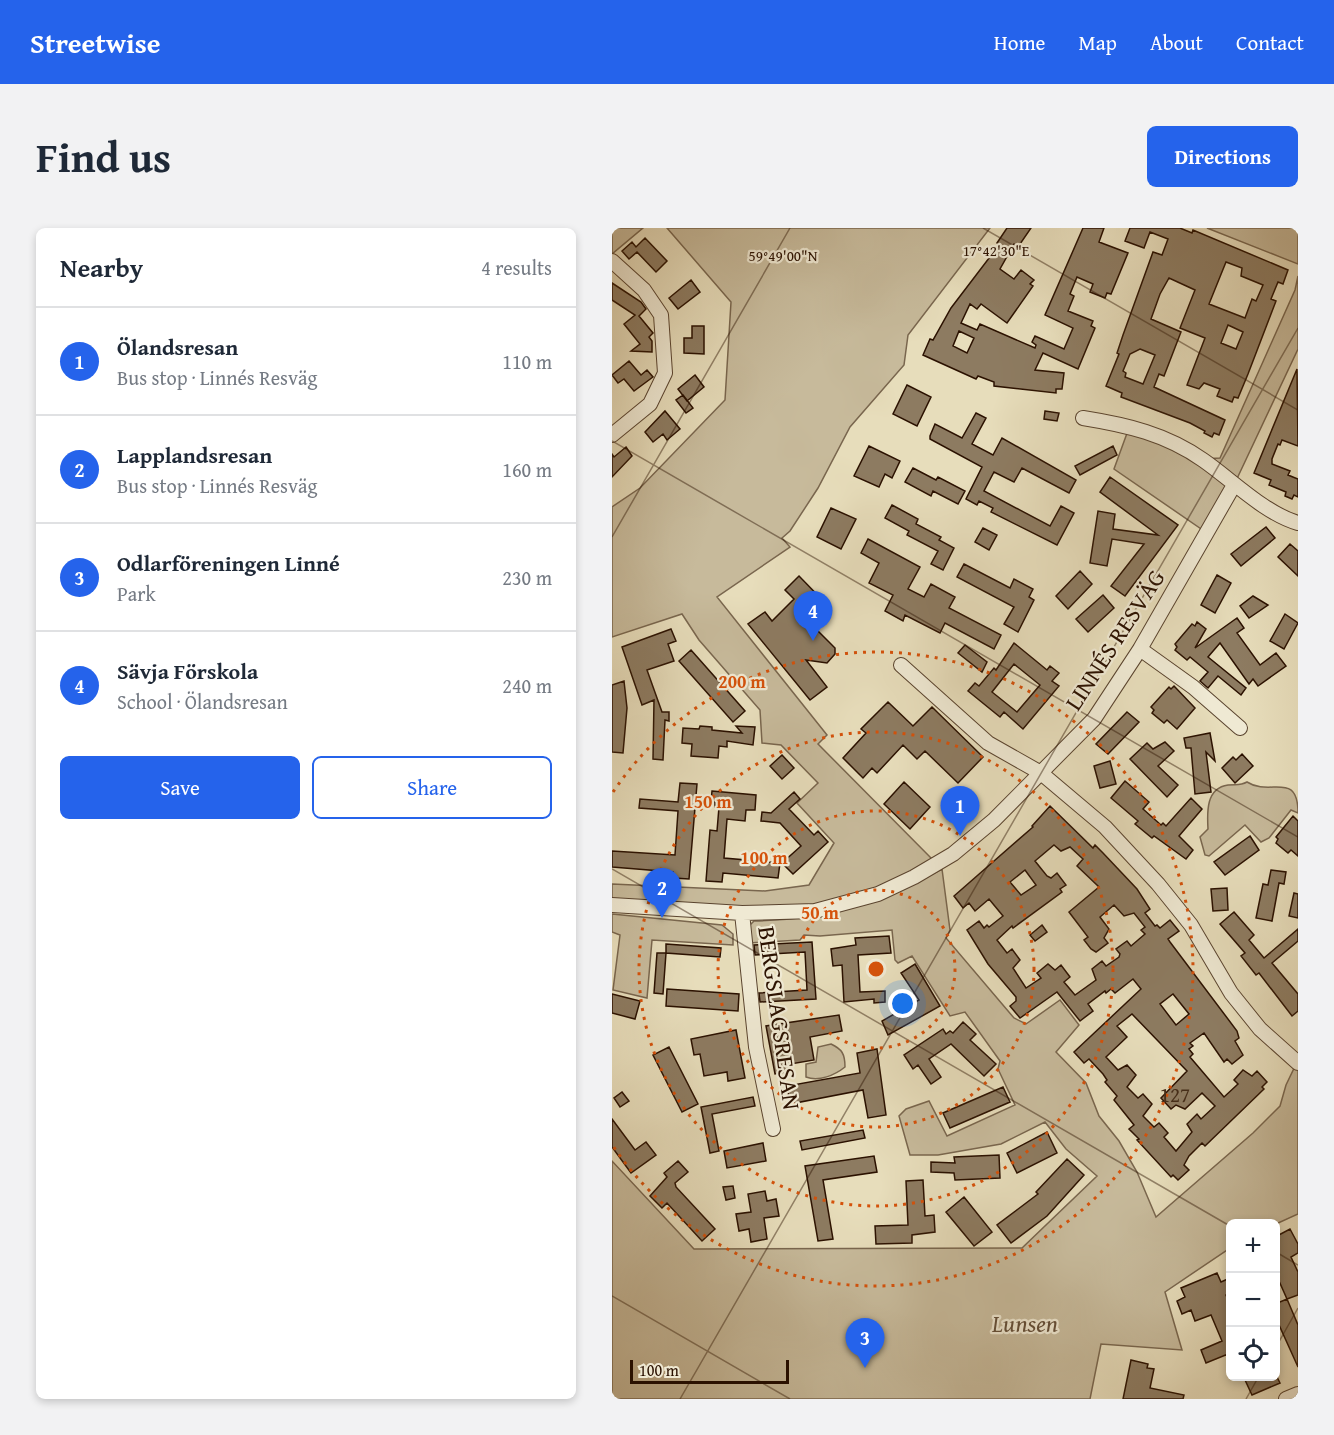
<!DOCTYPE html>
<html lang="en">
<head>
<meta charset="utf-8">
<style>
	body { margin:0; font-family:"Gentium Book Plus",serif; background:#f2f2f3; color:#1f2937 }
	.controls { position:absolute; right:18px; bottom:18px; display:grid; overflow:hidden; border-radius:9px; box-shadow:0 3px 9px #0003 }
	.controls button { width:54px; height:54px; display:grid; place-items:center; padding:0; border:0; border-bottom:2px solid #e0e1e3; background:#fff; color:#1f2937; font:30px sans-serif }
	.scale { position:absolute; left:18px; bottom:15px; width:159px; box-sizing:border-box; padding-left:6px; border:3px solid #2b1100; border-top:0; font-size:16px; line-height:21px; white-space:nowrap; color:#2b1100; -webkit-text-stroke:4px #efe9d3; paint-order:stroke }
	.you { position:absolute; left:291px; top:776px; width:21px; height:21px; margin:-15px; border:4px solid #fff; border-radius:50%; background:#1a73e8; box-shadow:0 0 0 9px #1a73e833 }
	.badge { display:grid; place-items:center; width:39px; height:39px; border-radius:50%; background:#2563eb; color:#fff; font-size:20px; font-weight:700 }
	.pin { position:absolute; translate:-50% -50px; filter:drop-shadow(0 2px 3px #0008) }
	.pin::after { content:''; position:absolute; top:32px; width:21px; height:18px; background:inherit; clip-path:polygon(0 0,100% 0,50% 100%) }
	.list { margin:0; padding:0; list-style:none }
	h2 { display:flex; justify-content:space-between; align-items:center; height:78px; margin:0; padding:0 24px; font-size:26px }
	h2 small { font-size:20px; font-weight:400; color:#747a83 }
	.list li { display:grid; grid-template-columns:39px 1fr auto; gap:18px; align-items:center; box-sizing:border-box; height:108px; padding:0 24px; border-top:2px solid #e0e1e3 }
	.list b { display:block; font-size:22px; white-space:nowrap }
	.list p { margin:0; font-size:20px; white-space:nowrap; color:#747a83 }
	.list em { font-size:20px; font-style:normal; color:#747a83 }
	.actions { display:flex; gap:12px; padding:18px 24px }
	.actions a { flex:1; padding:14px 0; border:2px solid #2563eb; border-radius:9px; text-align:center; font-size:21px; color:#2563eb }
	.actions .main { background:#2563eb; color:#fff }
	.icon { flex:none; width:33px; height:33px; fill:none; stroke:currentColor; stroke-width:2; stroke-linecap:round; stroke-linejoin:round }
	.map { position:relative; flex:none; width:686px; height:1171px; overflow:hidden; border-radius:9px }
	header { display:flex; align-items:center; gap:36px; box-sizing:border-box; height:84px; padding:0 30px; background:#2563eb; color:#fff }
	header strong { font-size:28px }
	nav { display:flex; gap:33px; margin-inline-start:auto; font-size:21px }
	.intro { display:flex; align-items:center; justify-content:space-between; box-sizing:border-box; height:144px; padding:0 36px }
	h1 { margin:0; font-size:42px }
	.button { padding:15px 27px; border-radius:9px; background:#2563eb; color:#fff; font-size:21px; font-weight:700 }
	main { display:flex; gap:36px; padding:0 36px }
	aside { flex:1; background:#fff; border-radius:9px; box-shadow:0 3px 9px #0003 }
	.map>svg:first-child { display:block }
	.green { fill:#c7ba9b; stroke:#79664e; stroke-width:1.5 }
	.building { fill:#8d7b61; stroke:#2b1100; stroke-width:1.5; fill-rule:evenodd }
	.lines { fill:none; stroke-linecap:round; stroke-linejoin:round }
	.minor-casing { stroke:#5a442f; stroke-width:16 }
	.minor { stroke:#efe9d3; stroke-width:14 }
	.ticks { fill:none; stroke:#2b1100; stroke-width:1.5; stroke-opacity:0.45 }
	.ring { fill:none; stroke:#d5520b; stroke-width:3; stroke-dasharray:3 6 }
	.labels { text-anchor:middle; stroke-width:4.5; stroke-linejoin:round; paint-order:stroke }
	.number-label { font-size:21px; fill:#442c18 }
	.street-label { font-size:24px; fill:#2b1100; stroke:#efe9d3 }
	.park-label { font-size:24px; font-style:italic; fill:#624c36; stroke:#efe9d3 }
	.ticks-label { font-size:15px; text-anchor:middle; fill:#2b1100; stroke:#efe9d3; stroke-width:4.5; stroke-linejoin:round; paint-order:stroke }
	.centre { fill:#d5520b; stroke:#efe9d3; stroke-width:3 }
	.ring-label { font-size:18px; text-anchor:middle; font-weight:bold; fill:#d5520b; stroke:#efe9d3; stroke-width:4.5; stroke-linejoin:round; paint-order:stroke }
</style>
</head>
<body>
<header>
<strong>Streetwise</strong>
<nav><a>Home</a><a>Map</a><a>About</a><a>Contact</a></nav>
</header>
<div class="intro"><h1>Find us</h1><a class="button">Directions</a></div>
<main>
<aside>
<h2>Nearby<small>4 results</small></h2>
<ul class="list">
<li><span class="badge">1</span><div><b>Ölandsresan</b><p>Bus stop · Linnés Resväg</p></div><em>110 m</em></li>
<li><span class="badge">2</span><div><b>Lapplandsresan</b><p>Bus stop · Linnés Resväg</p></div><em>160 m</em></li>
<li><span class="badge">3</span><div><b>Odlarföreningen Linné</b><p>Park</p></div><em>230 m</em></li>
<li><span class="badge">4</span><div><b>Sävja Förskola</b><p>School · Ölandsresan</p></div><em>240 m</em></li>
</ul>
<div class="actions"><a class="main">Save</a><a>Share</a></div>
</aside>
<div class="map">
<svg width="686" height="1171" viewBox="0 0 686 1171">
	<rect width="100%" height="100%" fill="#e7ddbb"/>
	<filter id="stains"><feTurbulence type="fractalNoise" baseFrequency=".00333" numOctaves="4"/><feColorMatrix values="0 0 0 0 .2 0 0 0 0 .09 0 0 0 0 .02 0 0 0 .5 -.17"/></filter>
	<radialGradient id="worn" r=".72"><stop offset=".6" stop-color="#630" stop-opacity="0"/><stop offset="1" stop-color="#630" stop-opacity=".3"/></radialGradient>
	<path class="green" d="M0,0H31L0,26Z
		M55,0H378L296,107L292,137L238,199L206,260L178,303L170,310L178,319L105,369L215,507L206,516L322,633L274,658L187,681L0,673V656L153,663L197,657L222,615L185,575L206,555L169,517L150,515L148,482L87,412L70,386L0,409V279L28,260L113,172L119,74Z
		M595,0H686V36Z
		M686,48V121L622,257L595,305L502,241L518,197L590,231L608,230L683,62Z
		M635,554C658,569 686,542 686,585L679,582L657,610L649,614L633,597L597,628L593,627L588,609L596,601C595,584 594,560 616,557C624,556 628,558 635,554Z
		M330,641L338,702L334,710L402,790L414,796L448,772L467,797L444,824L474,855L487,888L507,913L525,944L544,989L641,905L668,878L674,857L686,832V986L664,996H618V1020L553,1064L570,1122L489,1116L478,1171H0V933L82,1021L410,1020L485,948L454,921L433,894L389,916L326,927H298L287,888L294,881L317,873L335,908L403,877L386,841L388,833L353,784L338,788L300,728L286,735L283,732L280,702L208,708L192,707L188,712L137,715V698L142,693C218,691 263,677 330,641Z
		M0,686L110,697L121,706V717L40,712L35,770L1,762L8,707L0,704Z
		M219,816C230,821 233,826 233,839C223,847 207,854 194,849V836L204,834L206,819Z"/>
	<path class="building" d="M395,0H419L406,19L402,16L388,41L402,51L409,42L422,52L418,56L421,58L395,95L369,76L365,81L358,76L349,95L365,102L368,96L423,120L424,117L420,114L423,108L452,121L461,100L433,87L471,0H492L487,14L516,25L499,66L495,65L493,70L478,64L481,56L465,49L458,66L462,68L456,83L481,93L479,98L483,100L466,141L431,125L423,142L452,145L450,161H444V165L382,158V154L366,148L364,151L311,127L318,111L321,112L339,80L387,17L385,15ZM347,103L362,110L355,125L341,118Z
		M518,0H568L580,5L581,2L676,42L671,56L666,54L659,71L664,73L636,146L626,170L622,169L620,174L605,168L608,161L592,155L587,161L575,157L593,110L568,100L583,62L557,50L548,66L539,91L569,104L552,148L547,146L542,159L613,192L607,207L602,205L600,209L592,205L593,203L578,195L509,169L510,165L494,158L507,126L505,125L511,107L541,24L550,27L556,11L538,4L532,20L513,13ZM614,34L630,40L629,48L651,57L644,73L640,71L633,90L597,76ZM616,97L631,104L624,121L609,115ZM528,121L543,127L531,156L513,149L514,145L511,143L518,126Z
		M33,10L55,33L44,44L25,24L17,31L10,23L20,14L24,19Z
		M79,52L88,64L66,81L57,70Z
		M0,55L29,74L34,81L27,88L41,105L37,109L40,113V124L19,123L28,116L12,96L23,87L0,72Z
		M80,98H92V126L72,125V110H80Z
		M17,133L29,147L35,142L41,149L22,163L12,151L6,155L0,147Z
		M685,141L686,218L670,212L668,217L666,216L660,231V236L678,243L676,247L686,251V269L682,267L680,271L673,268L674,264L657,257L659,252L642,245Z
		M83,147L92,159L75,173L66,161Z
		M295,157L319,169L305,198L281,186Z
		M71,167L81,180L74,185L64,172Z
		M53,183L68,201L55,212L51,206L41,214L33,204Z
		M433,183L447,185L445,193L432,191Z
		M364,185L374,190L360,216L381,227L390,210L464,252L457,265L410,240L402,254L382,244L372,263L438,298L449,278L462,285L445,317L379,284L381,280L367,273L365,277L354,271L370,239L318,211V208L323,196L350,210Z
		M257,218L288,233L280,250L273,246L267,259L242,248Z
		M501,218L505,227L468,247L463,238Z
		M14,219L20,228L0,249V226L2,229Z
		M301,240L324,252L326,249L353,263L346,276L321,263L319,268L293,254Z
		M498,249L566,297L513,368L499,358L532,316L500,311L495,338L478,335L486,283L503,286L501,301L546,307L488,264Z
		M280,277L306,291L304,296L329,309L327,312L342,320L331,342L319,336L326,323L295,307L297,303L273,290Z
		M219,280L244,291L229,321L205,309Z
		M654,299L663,310L629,338L619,326Z
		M371,300L385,307L377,322L363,314Z
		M256,311L308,339L296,361L312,369L319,356L343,369L337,380L389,407L382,421L333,395L328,405L293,387L291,393L273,383L281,367L257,355L267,335L249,325Z
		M678,316L686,323V348L666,329Z
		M352,336L398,360L402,351L421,361L417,369L422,372L406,404L392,396L402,379L345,349Z
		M468,343L480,356L456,381L444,368Z
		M605,347L619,355L603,385L589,377Z
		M187,348L218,380L200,397L223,420V426L215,435L194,432L215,459L198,472L136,396L153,384L160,393L182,371L173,362Z
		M491,367L502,380L476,404L464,391Z
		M641,368L656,377L637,390L628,378Z
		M673,386L686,395L672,421L658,413Z
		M625,390L632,400L625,405L648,437L664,425L674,438L646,458L641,451L637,456L608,415L596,429L634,460L629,467L606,448L596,460L588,453L596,444L578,429L575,432L563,422L565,419L563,416L580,396L583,398L585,394L594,401L583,420Z
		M59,401L64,413L56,416L62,433L35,442L50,484H57V493L53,492L51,532L41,531L42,472L30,477L10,419Z
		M402,415L435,442L438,438L447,445L440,453L447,458L411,501L392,484L388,489L356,463L363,455L367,458L382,440L384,442ZM402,436L428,457L405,484L380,464Z
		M353,417L375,434L370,444L346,425Z
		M79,422L133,483L121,494L67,433Z
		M12,453L15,480L11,525L0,524V457Z
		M562,458L583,480L565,501L555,492L552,495L540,485L542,482L539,479L557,459L559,461Z
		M276,474L301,498L320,479L371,529L346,555L313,523L305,531L291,517L265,545L260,540L251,550L231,530L254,505L249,501Z
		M515,484L527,494L496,526L484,516Z
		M88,498L100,499V502L130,505L124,498L143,499L141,517L115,513V519L107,518L106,530L79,528L80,516L70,515L71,500L87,501Z
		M598,505L603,533L594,524L599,564L583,566L579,520H574L572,510Z
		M553,514L562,523L546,538L566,557L555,569L518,531L535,515L541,521Z
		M630,526L641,538L623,555L610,540L621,529L624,532Z
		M170,527L182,540L170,551L158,538Z
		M498,533L504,556L488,560L482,538Z
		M513,553L537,574L531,581L549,597L551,595L554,598L579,570L590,581L567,608L581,622L574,631L542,608L540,610L523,596L526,593L499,570Z
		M292,554L318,579L298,601L272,576Z
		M68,555L85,556L77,651L61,650V644L0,639V623L63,627L66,583L27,580L28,571L66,574Z
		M100,563L144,567L143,582H134L133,593L115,591L112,630L168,635L166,650L111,645L110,654L94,653L98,602L105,603L107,579H103V574L99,573Z
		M182,564L188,571L177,581L202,607L206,603L216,614L181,646L170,635L189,618L168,595L149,593L150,584L159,585Z
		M438,578L481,620L483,617L491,625L525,661L538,681L533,685L543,698L545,697L548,700L558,692L567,703L556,711L558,714L625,803L627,810L623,813L631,827L620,836L615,831L612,834L592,805L578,815L581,818L577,821L581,826L578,829L612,869L626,856L622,852L631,842L640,848L645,843L655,854L650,859L652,861L593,918L590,915L577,928L572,937L577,942L566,952L561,947L559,949L525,912L527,911L517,901L522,897L502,872L505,868L493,854L495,852L491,846L477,831L472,835L462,824L529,761L521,751L503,765L499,761L494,765L493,763L476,776L481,783L468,793L445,764L408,790L398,778L404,773V769L376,736L355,702L367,693L372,700L375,697L377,699L391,688L377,671L363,683L357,675L351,680L342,668L421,599L420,598ZM442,617L449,623L458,619L471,631L465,638L487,659L457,684L476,709L472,712L479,721L484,724L496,715L492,710L497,701L488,689L502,677L512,688L522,685L533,699L529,702L533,706L519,718L515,713L504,721L508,726L507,729L494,738L490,733L480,741L484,752L463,767L452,754L458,749L449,737L443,742L436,736L425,745L429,750L414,760L401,740L408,732L400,721L395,725L385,712L400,698L401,700L450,664L448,661L454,657L445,645L439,650L435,648L423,633ZM413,642L424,657L409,667L398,654ZM561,766L577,786L564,797L548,776ZM520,786L575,843L549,870L559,881L564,877L573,881L590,865L603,878L589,891L585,886L575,896L580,904L564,923L552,909L556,905L547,895L542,899L531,888L540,876L531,866L526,870L515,859L524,847L515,837L506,842L494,829L515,809L505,798Z
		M681,588L686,593V628L679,622L676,625L664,615L666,611L664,609Z
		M638,608L647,622L613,647L602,634Z
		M659,642L674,644L672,656L667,655L660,693L644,690L651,656L656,657Z
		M615,660L616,682L601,683L599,661Z
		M682,665L686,666V690L677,688Z
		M622,684L642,707L637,712L652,730L686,701V713L660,735L686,766V783L680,788L647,745L644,747L629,728L633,725L608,696Z
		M430,697L435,704L423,713L418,707Z
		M277,708L279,725L246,727L248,764L273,763V774L262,775V771L232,774L230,737L221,738L219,721L244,717L243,710Z
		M200,714L204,771L148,774L147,765L195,762L193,724L143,727L142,717Z
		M54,716L109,720L108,729L54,725Z
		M45,725H54L51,766L42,765Z
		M303,736L328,778L276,807L270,793L307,772L289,745Z
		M55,761L127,766L126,783L54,778Z
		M0,766L28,773L23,791L0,785Z
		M227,787L230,803L198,809L202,832L178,836L180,843L163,846L154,798Z
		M351,794L364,806L358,812L384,836L372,848L339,816L317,831L329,849L319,856L306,837L301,841L292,827L331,801L334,806L338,803L341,805Z
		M124,802L133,850L116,853L115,844L92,848L88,826L82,827L79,811Z
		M57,819L86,876L70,884L41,827Z
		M265,821L274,887L256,890L251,862L178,876L175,858L248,845L245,825Z
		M391,859L398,874L338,900L331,885Z
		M10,864L17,873L8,879L2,870Z
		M141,869L143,878L100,886L107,923L98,925L89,879Z
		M0,891L23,922L34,914L44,927L19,945L0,919Z
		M251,902L253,910L190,922L188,913Z
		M435,904L445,925L405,945L395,925Z
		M151,915L154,933L115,940L112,923Z
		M387,927L388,950L343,952L342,945L319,944V934L343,935L342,929Z
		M262,928L265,944L211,952L221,1011L206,1013L193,938Z
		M455,931L472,947L435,988L399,1015L385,997L426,966L424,964Z
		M66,933L76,944L63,955L64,959L103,1001L90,1013L55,975L50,980L38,968L55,949L52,945Z
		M311,952L313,988L322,987L323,1004L300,1007V1015L264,1016L263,998L296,997L294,953Z
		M121,958L123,970L114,972L111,959Z
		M153,963L155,973L164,971L167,988L152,990L155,1011L139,1014L137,1001L127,1003L124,986L139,984L136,966Z
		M352,969L380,1004L362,1018L334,984Z
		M678,1001L686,1016V1025L679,1029L686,1044V1067L675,1071L667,1053L663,1055V1009Z
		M605,1045L609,1054L618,1050V1065L614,1067L618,1076V1132L616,1126L594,1135L589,1122L610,1113L599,1087L583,1093L579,1082L570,1086L565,1073L573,1069L569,1060Z
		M675,1071L686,1097V1139L663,1088V1076Z
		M519,1132L536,1136L535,1140L542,1141L538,1160L572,1167L571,1171H511Z
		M641,1149H665L668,1155L640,1167L633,1152Z"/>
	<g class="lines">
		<defs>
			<path id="minor" d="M0,33L32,62L49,87L53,145L38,176L0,207
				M471,190C515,197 554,206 591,232C620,252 652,285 686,295
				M528,421L581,459L628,500
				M289,437L376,515L429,545L493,599L546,656L579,697L619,765L648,801L686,835
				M0,677L130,685L203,683L266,666L302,649L341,626L382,592L482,491L528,421L622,257
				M130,685L144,819L161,901
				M674,1171L686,1166"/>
		</defs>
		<use href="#minor" class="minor-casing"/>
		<use href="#minor" class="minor"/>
	</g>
	<path class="ticks" d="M371,0L686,182M0,213L686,609M0,309L178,0M0,641L618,998M664,1024L686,1037M0,1068L178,1171M664,1119L686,1080M68,1171L686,100M634,1171L647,1148"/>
	<g class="ring">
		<circle cx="264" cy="741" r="79"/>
		<circle cx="264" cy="741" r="158"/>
		<circle cx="264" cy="741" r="237"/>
		<path d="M1 564A317 317 0 1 1 1 918"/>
	</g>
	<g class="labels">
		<g class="number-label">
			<text x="563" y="874">127</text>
		</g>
		<g class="street-label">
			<text transform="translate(503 412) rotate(-57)" y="8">LINNÉS RESVÄG</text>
			<text transform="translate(167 790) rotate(82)" y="8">BERGSLAGSRESAN</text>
		</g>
		<g class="park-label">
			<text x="413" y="1104">Lunsen</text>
		</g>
	</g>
	<g class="ticks-label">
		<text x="384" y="28">17°42'30"E</text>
		<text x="171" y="33">59°49'00"N</text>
	</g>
	<circle cx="264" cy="741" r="9" class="centre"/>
	<g class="ring-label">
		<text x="130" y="460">200 m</text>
		<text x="96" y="580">150 m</text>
		<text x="152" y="636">100 m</text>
		<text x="208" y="691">50 m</text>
	</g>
	<rect width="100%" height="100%" filter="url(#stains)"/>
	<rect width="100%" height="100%" fill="url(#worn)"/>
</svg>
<div class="controls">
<button>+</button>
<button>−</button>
<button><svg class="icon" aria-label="locate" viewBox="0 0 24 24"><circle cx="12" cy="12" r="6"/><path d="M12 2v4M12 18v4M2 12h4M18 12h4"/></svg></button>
</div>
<div class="scale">100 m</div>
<div class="you"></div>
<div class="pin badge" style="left:348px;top:608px">1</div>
<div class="pin badge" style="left:50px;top:690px">2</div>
<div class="pin badge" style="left:253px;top:1140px">3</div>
<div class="pin badge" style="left:201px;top:413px">4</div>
</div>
</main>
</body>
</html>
